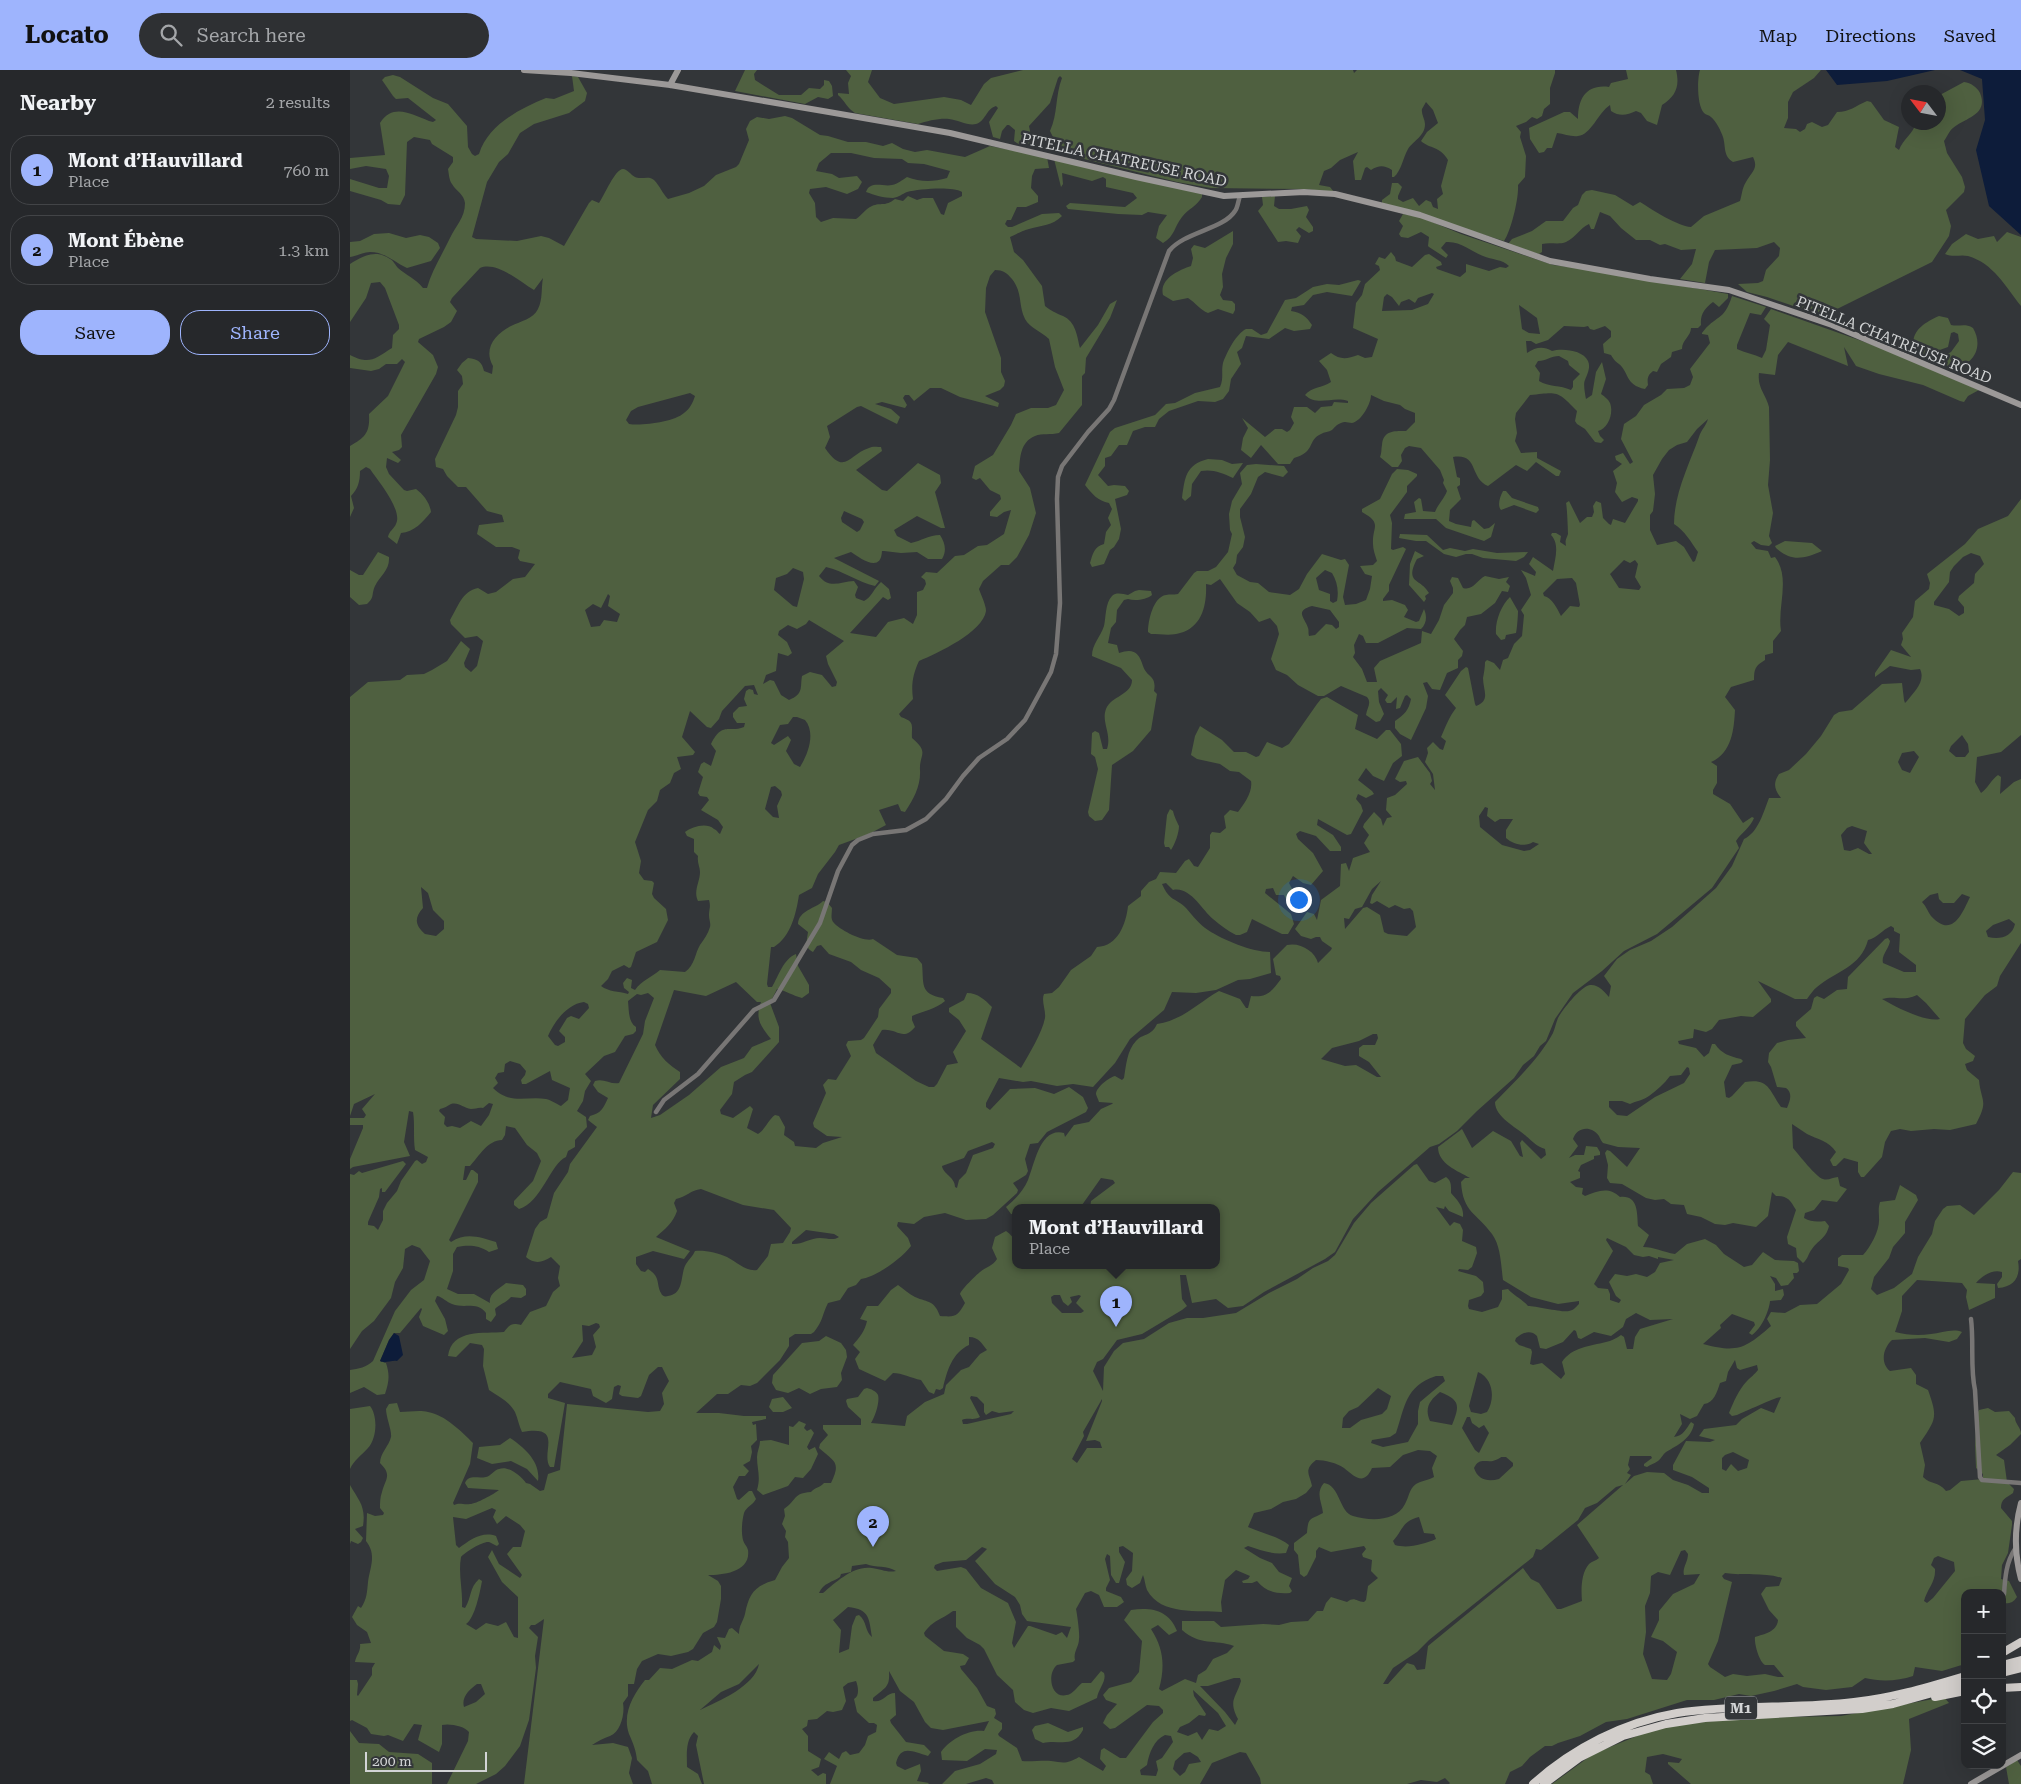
<!DOCTYPE html>
<html lang="en">
<head>
<meta charset="utf-8">
<style>
	body { margin:0; font-family:"Roboto Serif",serif; background:#2e3033; color:#f1f3f6 }
	.controls { position:absolute; right:15px; bottom:15px; display:grid; overflow:hidden; border-radius:10px; box-shadow:0 5px 20px #0002 }
	.controls button { width:45px; height:45px; display:grid; place-items:center; padding:0; border:0; border-bottom:1px solid #424447; background:#26282b; color:#f1f3f6; font:25px sans-serif }
	.compass { position:absolute; left:1551px; top:15px; width:45px; height:45px; border-radius:50%; background:#26282b; box-shadow:0 5px 20px #0002; rotate:302deg }
	.scale { position:absolute; left:15px; bottom:12px; width:122px; box-sizing:border-box; padding-left:5px; border:2px solid #d2d4d5; border-top:0; font-size:14px; line-height:18px; white-space:nowrap; color:#d2d4d5; -webkit-text-stroke:4px #333639; paint-order:stroke }
	.you { position:absolute; left:948px; top:829px; width:18px; height:18px; margin:-12px; border:4px solid #fff; border-radius:50%; background:#1a73e8; box-shadow:0 0 0 8px #1a73e833 }
	.badge { display:grid; place-items:center; width:32px; height:32px; border-radius:50%; background:#9eb4fd; color:#111; font-size:16px; font-weight:700 }
	.pin { position:absolute; translate:-50% -41px; filter:drop-shadow(0 1px 2px #0008) }
	.pin::after { content:''; position:absolute; top:26px; width:18px; height:15px; background:inherit; clip-path:polygon(0 0,100% 0,50% 100%) }
	.popup { position:absolute; left:662px; top:1134px; width:208px; height:65px; box-sizing:border-box; display:grid; place-content:center; border-radius:10px; background:#26282b; filter:drop-shadow(0 1px 4px #0005); font-size:16px; white-space:nowrap; color:#a4a6a9 }
	.popup b { font-size:19px; color:#f1f3f6 }
	.popup::after { content:''; position:absolute; left:50%; top:100%; margin-left:-10px; border:10px solid transparent; border-top-color:#26282b }
	.list { margin:0; padding:0; list-style:none }
	h2 { display:flex; justify-content:space-between; align-items:center; height:65px; margin:0; padding:0 20px; font-size:21px }
	h2 small { font-size:16px; font-weight:400; color:#a4a6a9 }
	.list li { display:grid; grid-template-columns:32px 1fr auto; gap:15px; align-items:center; box-sizing:border-box; height:70px; margin:0 10px 10px; padding:0 10px; border:1px solid #424447; border-radius:20px }
	.list b { display:block; font-size:19px; white-space:nowrap }
	.list p { margin:0; font-size:16px; white-space:nowrap; color:#a4a6a9 }
	.list em { font-size:16px; font-style:normal; color:#a4a6a9 }
	.actions { display:flex; gap:10px; padding:15px 20px }
	.actions a { flex:1; padding:11px 0; border:1px solid #9eb4fd; border-radius:20px; text-align:center; font-size:18px; color:#9eb4fd }
	.actions .main { background:#9eb4fd; color:#111 }
	.icon { flex:none; width:28px; height:28px; fill:none; stroke:currentColor; stroke-width:2; stroke-linecap:round; stroke-linejoin:round }
	.map { position:relative; flex:none; width:1671px; height:1714px; overflow:hidden }
	header { display:flex; align-items:center; gap:30px; box-sizing:border-box; height:70px; padding:0 25px; background:#9eb4fd; color:#111 }
	header strong { font-size:24px }
	nav { display:flex; gap:28px; margin-inline-start:auto; font-size:18px }
	.search { width:350px; height:45px; background:#2e3033; display:flex; align-items:center; gap:12px; box-sizing:border-box; padding:0 18px; border-radius:28px; color:#a4a6a9; font-size:19px }
	main { display:flex }
	aside { flex:1; background:#26282b }
	.map>svg:first-child { display:block }
	.green { fill:#4f6040; fill-rule:evenodd }
	.water { fill:#0d1c3a }
	.lines { fill:none; stroke-linecap:round; stroke-linejoin:round }
	.street { stroke:#787675; stroke-width:4.5 }
	.secondary { stroke:#9c9998; stroke-width:6 }
	.highway { stroke:#d2cecb; stroke-width:8 }
	.labels { text-anchor:middle; stroke-width:5; stroke-linejoin:round; paint-order:stroke }
	.shield { fill:#333639; stroke:#a2a5a6; stroke-width:1 }
	.shield-label { font-size:14px; font-weight:bold; fill:#d2d4d5 }
	.street-label { font-size:15px; fill:#d2d4d5; stroke:#333639 }
</style>
</head>
<body>
<header>
<strong>Locato</strong>
<div class="search"><svg class="icon" aria-label="search" viewBox="0 0 24 24"><circle cx="10" cy="10" r="6"/><path d="M15 15l6 6"/></svg>Search here</div>
<nav><a>Map</a><a>Directions</a><a>Saved</a></nav>
</header>
<main>
<aside>
<h2>Nearby<small>2 results</small></h2>
<ul class="list">
<li><span class="badge">1</span><div><b>Mont d’Hauvillard</b><p>Place</p></div><em>760 m</em></li>
<li><span class="badge">2</span><div><b>Mont Ébène</b><p>Place</p></div><em>1.3 km</em></li>
</ul>
<div class="actions"><a class="main">Save</a><a>Share</a></div>
</aside>
<div class="map">
<svg width="1671" height="1714" viewBox="0 0 1671 1714">
	<rect width="100%" height="100%" fill="#333639"/>
	<path class="green" d="M395,0H407L404,4L405,10L429,25H451L459,18L470,19L474,15V10L479,11L482,16L483,26L478,29L468,27L455,34L385,21Z
		M496,0H522L518,12L530,28L544,34L594,27L611,30L621,35L634,14L641,8L673,0H1003L1004,3L1007,0H1205V3L1200,18V34L1194,39L1192,46L1187,49L1182,47L1176,52L1166,56L1171,62L1170,67L1176,86L1175,107L1168,115C1169,128 1161,161 1154,171L1032,133V130L1040,124L1042,113H1048L1052,117L1048,126V129L1053,132L1063,128L1069,136L1076,130L1081,132L1083,137L1088,139L1087,129L1093,124L1091,116L1098,90C1090,76 1080,79 1071,71L1077,62L1088,53L1083,40L1076,32L1072,39C1071,44 1075,49 1075,54C1075,66 1064,70 1058,79C1053,88 1051,101 1044,107H1042V100C1034,95 1029,95 1021,100L1017,97L1015,98L1011,110H1005L1003,91L1008,82L990,90L981,98L974,101L969,115L980,117L984,122L955,119L861,118L827,112L702,81L705,71L700,61C708,44 705,26 712,8L710,6L708,8L700,33L679,56L682,71L678,75H670L664,71L665,60L659,55H657L652,61L650,69L643,67L639,52L648,38L646,36C636,39 635,52 626,54C618,56 608,50 599,49C590,48 577,51 568,54L505,43C497,38 495,31 488,25V23L499,24L498,13L501,6Z
		M1276,0H1326C1330,16 1326,26 1312,35L1307,55L1297,51L1291,43L1286,41C1277,45 1270,47 1261,41L1260,35C1248,43 1241,65 1228,66C1222,67 1214,64 1207,63L1202,78H1197L1194,82L1189,83L1180,69L1179,58L1214,42H1220L1228,49C1228,29 1236,14 1259,17L1261,13L1278,9Z
		M1350,0H1471L1464,8L1443,22L1438,32V48L1434,58L1446,59L1450,62L1455,59L1457,54L1462,52L1472,57L1478,55L1487,42C1500,42 1505,36 1517,31L1521,32L1534,50L1549,57L1545,77L1549,80C1553,69 1563,64 1566,53L1588,52V26L1614,12C1621,13 1627,17 1630,23C1639,45 1615,48 1603,58C1599,61 1597,67 1594,71L1597,83L1612,107L1615,117L1614,122L1596,140L1601,156L1599,166L1582,192L1485,240L1464,243L1417,227L1397,222L1388,214L1408,213L1413,211L1416,200L1429,186L1430,178L1424,172L1407,178L1365,180L1359,192L1355,213L1330,209L1342,194L1346,179L1331,180L1315,174L1310,175L1300,170H1286L1271,158L1260,146L1250,142L1244,159H1241L1239,154C1230,158 1226,167 1216,172C1209,175 1200,172 1192,174V182L1189,184L1158,174L1162,169L1182,161L1196,151H1213L1223,138L1228,135L1232,125L1236,121L1242,120L1265,125L1283,136L1290,132C1303,140 1327,156 1341,157L1354,146L1390,131C1392,125 1392,118 1396,112C1401,102 1409,99 1403,87L1383,92C1373,86 1376,77 1373,67C1371,61 1366,51 1361,47C1359,45 1356,45 1354,43C1347,36 1347,9 1350,0Z
		M43,5L50,7L83,28L98,34L117,56L118,77L122,84L125,86L129,84C138,55 169,39 196,28L204,29L224,21L222,6L228,7L237,23L235,31L219,43L184,54L170,63L158,84L149,92L137,112L122,167L126,169L167,171L191,166L199,168L214,176L239,133L242,130L249,133C254,126 265,99 273,99C277,99 281,105 285,107C291,110 299,105 304,110C310,116 312,123 318,129L339,123L354,116L366,105L386,97L389,94L399,70L396,59L400,51L407,47L419,49L435,46L442,48L470,65L478,66L498,72H516L533,76L542,73L553,79L565,82L577,80L615,87L640,76L697,87L699,98L685,99L682,106L681,118L688,126V132L676,137H667L661,150H657L655,154L658,157H662L692,144L709,143L712,146C702,156 692,155 679,159C672,161 666,164 660,167L664,182L673,190L692,216L695,236C701,241 706,243 713,246C726,252 727,266 730,278L748,255L760,234L767,230L760,248L736,288L735,303L732,306V335L709,363C701,365 692,363 685,366C670,372 670,388 669,401L680,418L686,443L679,465L667,487L659,495H651L633,511L629,519C631,525 636,535 636,541C633,562 588,583 569,591C563,604 561,614 563,629L549,644L551,647C566,652 561,656 562,668C580,683 569,684 570,700C571,715 564,729 555,742L551,741L548,734L529,740L536,755L519,764L489,775L485,782L468,804L462,818L449,825C446,844 441,866 424,877H421L417,914L418,917H422C428,907 434,888 446,884L448,896L459,915V923L452,928C444,926 434,920 427,919L420,933L429,957V972L402,1002L395,1005L384,1012L382,1024L370,1040L371,1044L383,1048L400,1036L403,1039L397,1058L408,1064C415,1060 418,1050 425,1045L429,1046L435,1057L434,1065L444,1072L445,1076L466,1078L473,1073L492,1067L477,1066L464,1057L463,1053L476,1023L473,1015L478,1009L486,1010L501,986L496,975L498,971L511,970L514,968L528,947L529,939L541,923V919L529,908L511,900L501,892L479,884L471,875L467,876L463,882C454,878 457,870 458,862L448,854C449,840 465,839 473,831L477,832L482,838C482,843 480,849 484,853C490,860 515,873 523,869L547,885L567,888L572,894C574,913 569,924 593,928L595,931C586,939 573,941 562,946V950L565,957C553,972 547,958 532,960L523,975L526,983L566,1011L579,1017H584L587,1014L597,995L608,993L603,982L616,961L609,950L599,942V938L614,930L617,923C628,923 635,930 642,937L631,969L671,998C679,984 692,963 695,948C696,940 691,931 694,924L702,923L709,917L721,900L741,886L747,877C768,876 776,854 778,836L791,826V821L799,812L806,809L810,802L826,803L835,791L839,789L844,796L848,797L860,778V765L862,762L870,763L876,758L874,746L880,740L888,742C894,734 903,722 901,711L889,702L880,701L870,694L847,689L841,685L845,666L850,656L872,670L884,682H896L906,687L909,686L917,672L932,678L939,674L967,634L971,629L977,627L1008,645L1005,659L1027,669L1036,660H1040L1051,674L1052,686L1043,693L1034,711L1023,706L1016,698L1008,710L1022,721L1024,724L1016,728L1008,724L1006,729L1011,735L1013,741L1001,764L997,765L968,749L967,755L983,765L991,777V781H980L966,766L950,761L946,764L948,769L963,783L973,801L961,815L953,813L943,806L939,813L948,830L945,833H938L934,825H926L923,818L916,819L915,823L941,844L944,854L938,864H932L902,849L897,862L890,865H886C878,861 870,855 863,849C852,840 840,816 823,820L816,813L812,814C820,832 825,827 836,838C843,846 849,854 858,860C873,870 902,882 920,882L921,903L900,909L888,910L866,920L846,923L822,922L814,940L780,969L765,993L743,1017L723,1014L707,1016L681,1011L673,1012L649,1008L636,1033V1037L640,1040L660,1019L685,1018L704,1024L719,1017L733,1027L738,1038L736,1042L697,1062L688,1073L680,1074L675,1089L678,1101L676,1105L663,1113L668,1120L667,1123L643,1145L636,1149L616,1150L595,1143L574,1147L564,1154L548,1152L547,1156L558,1168L561,1176C551,1189 526,1207 511,1209L506,1215L498,1218L490,1230L478,1233C472,1245 473,1251 464,1262L461,1264H445L439,1268V1276L430,1290L407,1313L400,1316L391,1315L378,1324H367L346,1343H369L394,1346H416V1349L402,1352L403,1355L406,1354L407,1370L401,1376L402,1382L400,1391L393,1395L399,1401L395,1406H389L383,1417L387,1429L389,1430L399,1421H402L406,1429C403,1435 396,1437 394,1443C392,1451 391,1462 393,1470C394,1474 397,1476 398,1480C401,1502 373,1505 358,1505L368,1511L371,1516V1529L367,1552L364,1557L353,1563L343,1579L338,1582L321,1586L308,1584L292,1591L287,1599L284,1614H278V1626L273,1633C275,1643 271,1662 260,1666C254,1668 248,1671 242,1675L263,1673L278,1677L282,1688L279,1703L283,1714H174L194,1549L185,1555H181L179,1558L188,1567L185,1586L186,1598L179,1650L170,1676L155,1696L146,1704L126,1714H97L118,1671L119,1662C115,1656 99,1653 92,1655V1674L89,1682L68,1670L72,1655L64,1654L53,1671L38,1665L34,1666L21,1664L17,1658L2,1650L0,1651V1610H7L8,1614L7,1625L8,1626L22,1605V1598L25,1593L5,1592C6,1585 11,1582 10,1574L21,1573L17,1562L7,1555L2,1547L8,1536L11,1538C17,1529 17,1522 18,1512C20,1497 27,1485 16,1471L17,1443L25,1446L33,1445L34,1443L30,1438C30,1433 30,1427 32,1422C36,1408 42,1405 30,1393C30,1383 39,1376 41,1367C42,1361 36,1347 36,1339L39,1334L47,1333L50,1342C59,1342 70,1340 78,1342C95,1345 111,1361 123,1373L120,1394L103,1433L104,1435C110,1432 113,1435 120,1434C126,1434 144,1424 149,1420L118,1418L115,1413C119,1404 127,1409 136,1407C141,1406 144,1400 149,1399C158,1395 171,1406 176,1413L180,1414L190,1421L194,1420L198,1404L210,1400L217,1334L298,1342L310,1341L314,1334L312,1323L319,1311L312,1297H308L299,1305L291,1326L288,1328L272,1326L269,1324L271,1316L268,1315L264,1317L262,1329L256,1333L243,1326L241,1319L210,1312L198,1324V1328L215,1333L204,1397H200C190,1382 215,1355 172,1362C169,1356 168,1349 165,1342C160,1332 148,1326 139,1320L133,1296L134,1279L132,1275L120,1273L106,1287L98,1286C102,1258 134,1264 154,1262C160,1254 162,1253 171,1255L180,1242L196,1236L203,1222L210,1216L208,1208L210,1196L201,1187C192,1193 184,1194 176,1187L185,1159L190,1152L197,1148L204,1123L218,1102L220,1094L247,1057L238,1050L240,1046C251,1043 253,1039 258,1028L248,1022L243,1015L245,1011C254,1008 261,1015 269,1013L293,964L295,951L304,928L298,923L291,925L287,924L278,931C279,940 278,952 286,957V961L283,964L275,966L265,982L254,986L235,1004L241,1011L235,1021L233,1031L227,1041L236,1047L237,1057L225,1070V1077L218,1081L216,1087C201,1093 191,1133 169,1139L164,1135V1131L183,1111L191,1091L187,1083L177,1075L165,1058L156,1056L155,1065L152,1070C138,1070 129,1086 120,1096H115L113,1110H116L121,1100H123L128,1104V1112L99,1170L101,1172C116,1162 130,1167 146,1172L148,1179L139,1182C128,1175 119,1175 107,1177L103,1184V1201L97,1219L108,1224H124L140,1233C138,1224 149,1219 156,1213L173,1215L176,1219V1225L171,1228L161,1227C156,1233 150,1234 145,1239L146,1245L141,1252L136,1249V1243C127,1231 114,1239 102,1234C96,1232 93,1227 87,1226L85,1231L95,1249L98,1261L94,1265L73,1256L69,1247L72,1239L71,1238L50,1263H44L39,1270L30,1291L36,1293C40,1305 39,1312 35,1324L27,1325L14,1317L0,1323V1300C8,1299 17,1297 23,1291L45,1241L61,1220L74,1210L80,1191L70,1178L62,1175L55,1179L53,1198L45,1212L41,1228L24,1251L12,1261L0,1279V1104L4,1105L9,1101L12,1103L53,1091L56,1094L35,1122H32V1118L30,1119L29,1127L18,1152V1155L24,1156L28,1160L33,1150V1141L37,1133L47,1121L51,1111L65,1091L67,1090L72,1094L76,1092L78,1087L65,1080C63,1067 65,1054 63,1042L59,1041L54,1072L60,1086L3,1097L0,1099V1089L13,1058V1055H0V1048H14L16,1045L12,1039L25,1024L4,1034L0,1046V627L18,612L50,610L57,605L74,604L82,600L97,591L111,571L120,579L114,593L115,597L121,602L127,596L133,571L127,566L115,568L101,554L100,550C108,537 112,521 128,518L138,524L146,522L163,509L175,507L185,494L170,491L168,488L170,480L162,477H146L127,464L129,455L154,452L152,445L137,441L116,417H108L97,406L93,399L86,397L85,389L106,345L108,337V321L113,314L112,306L107,300L112,293L118,288C128,289 132,292 134,301L142,304L143,296C133,279 145,264 161,256C171,251 183,249 188,239C193,229 191,218 193,208L184,220C170,212 147,191 130,198L102,228L100,232L107,241L101,252L94,257L69,269L68,272L83,285L88,297L86,304L51,365L52,377L49,380L42,382L51,390L48,393L37,388L36,397L39,404L54,420L57,421L66,419C73,424 80,433 81,442C73,452 64,462 51,463L47,474L38,467C39,461 44,459 46,454C53,440 28,411 20,399L16,397L10,401C10,411 8,419 1,426L4,438L0,447V376C16,367 20,362 19,344L38,326L55,292L52,289L47,294H36L29,299L21,301L0,298V285C20,295 24,289 42,278L43,265L49,259V255L35,218L30,212L21,213L16,228L0,252V194C13,186 26,179 40,189C44,191 45,195 48,198C57,206 65,208 73,218H77C82,200 92,185 100,168C106,155 115,148 115,133C114,124 106,121 102,114C99,110 99,104 98,99L103,92V87L82,74L80,70L64,67L57,72L55,125L50,135L38,134L31,130L0,121V109L29,118H37L39,106L36,99L16,96L0,99V88L35,85L30,53C43,33 61,44 79,51L83,52L86,50L58,28L46,29L43,26L32,10L35,7ZM481,83H501L524,88L552,89L558,93L574,94L600,101L597,108C583,112 570,112 557,107C552,110 548,114 542,115C533,117 520,110 516,122C524,125 534,128 543,128C549,127 552,124 557,122C569,119 602,116 612,122V126L598,133L594,145L591,144L583,128H573L567,130L558,126L553,131L545,129C535,137 531,132 522,136C515,139 512,145 506,149L483,148L471,152L466,147L465,133L459,123L460,119L476,117L497,124L508,119L512,112L507,106L489,108L482,104L466,101L469,93ZM645,200C653,200 657,203 662,209C673,223 668,235 675,249C680,258 692,262 699,269L705,297L714,320L706,335L698,338H681L666,344L661,355L643,385L625,396L622,408L626,410L630,408L640,420L650,425L651,429L640,442V446L647,447L654,442L661,440L654,464L637,475L628,476L614,485L605,486L587,503L576,502L571,507L575,510L576,514L573,520L567,522V545L563,554L554,548L538,552L526,567L500,563L533,527L538,530L541,528L539,519L531,512C524,518 522,527 514,531L506,528L505,525L508,517L504,511C491,511 480,520 469,506L476,497C493,501 508,512 525,516L529,511L484,488L501,482C510,488 531,504 532,481H534L551,483L567,482L578,489H592C597,480 595,473 590,465C579,465 571,471 561,473L547,466L544,460L567,446L591,458H595L585,422L591,413L590,405L568,393L537,421L532,420L506,400L532,381L531,377C528,377 522,376 519,378C499,384 495,407 475,378L480,367L477,356L507,337L511,336L547,354L550,347L541,339L525,334L532,332L555,338L557,335L553,328L555,325H559L564,331L580,318H591L610,327L648,337L649,333L635,326L650,320L654,316L655,311L651,302V288L635,242L636,218L640,206ZM340,323L345,326C343,332 340,339 334,343C324,352 292,356 279,354L276,350L281,341L288,337ZM494,441L512,449L514,452L510,460L507,462L492,452L491,448ZM443,498L453,502L454,509L447,537L443,536L424,520L426,508L437,504ZM258,524L260,526L258,536L270,544L267,552L254,550L250,556L241,557L235,540L243,534L251,538ZM459,550L494,571L476,586L478,594L487,612L486,616L482,617L472,605L460,602L452,606C450,617 454,624 439,630L431,625L424,611L420,610L413,614L416,605L426,601L428,583L438,586L442,583L437,572L428,565L429,561L438,555L447,559L456,554ZM404,615L408,625L404,624L403,620L399,619L396,621L394,629L397,636L389,637L383,643V647L387,653H395L394,657C380,663 372,651 361,674L366,681L361,696L354,692L351,694L348,702L353,707L348,723L350,726L357,727L359,730L351,740L368,750L373,757L370,764C368,763 367,760 364,759C356,752 342,757 335,762L337,766L344,769V782L348,786C347,793 350,797 350,802C350,812 343,821 348,831L359,830C361,837 359,839 359,845C359,850 361,853 360,857C358,864 354,869 350,875C345,883 345,895 335,902L310,900C302,907 291,911 285,920L281,918L282,910L277,908L273,913L274,918L279,922L278,924C268,921 259,922 251,916L258,909L262,901L274,895L279,898L281,897L286,882L307,872L318,850L316,839L304,828L302,824L304,813L302,811L294,810L289,803L291,791L285,772L298,740L307,731L310,720L320,713L324,703L331,699L327,687L343,685L345,682L332,667L340,641L357,657L361,658L369,649L372,641L395,616ZM443,647H447L455,650C466,663 458,684 450,697L444,694L436,681L441,670L438,666L424,675L421,673L430,655L438,654ZM425,716L431,721L432,725L427,736L429,748L423,747L415,739L421,717ZM71,817L78,823L83,840L94,851V859L86,866L75,864C65,855 64,848 73,838ZM386,912L407,932H411C405,949 410,955 421,969L402,977L394,988L371,997L339,1025L310,1045L301,1048L303,1035L330,1009V1002C319,995 310,987 305,975L324,920L356,926ZM234,932L238,934L239,938L229,949L221,946L217,948L209,961L215,967V972L208,976L205,975L198,966C204,952 217,934 234,932ZM160,991L170,994L176,1001L175,1005L171,1010L172,1014H176L200,1001L202,1010L220,1018L218,1030L211,1036C207,1034 201,1030 196,1029C176,1026 160,1035 143,1018L148,1013L145,1008L148,1003L154,1002L155,994ZM139,1033L143,1034L139,1045L131,1056L121,1051L110,1058L102,1056L97,1057L94,1054L95,1047L89,1041L90,1039C95,1038 97,1036 101,1034C109,1032 113,1038 121,1039C126,1039 128,1037 133,1038ZM642,1072L645,1074L643,1078L623,1085L616,1103L609,1110L607,1118L605,1117C605,1107 593,1104 592,1096L614,1088L618,1081ZM351,1119L393,1135L424,1140L441,1158L440,1162L433,1173L421,1174L418,1186L407,1200C396,1202 387,1192 377,1187C368,1183 355,1180 345,1181C343,1186 339,1189 336,1194C330,1203 335,1224 318,1226C315,1227 312,1226 311,1223C306,1214 311,1207 298,1199L295,1202L291,1201L286,1194V1187L303,1181L334,1189L340,1181L306,1167C315,1159 323,1153 327,1141L324,1133L326,1129C336,1127 341,1120 351,1119ZM456,1160L484,1164L489,1167C483,1171 477,1168 470,1168C460,1168 451,1175 442,1174V1172ZM246,1253L249,1254L250,1257L243,1265L246,1277L242,1285L222,1288L233,1271L232,1255L239,1256ZM142,1438L146,1440L143,1447L147,1454L156,1446L170,1455L175,1461L171,1477H163L157,1484L172,1505L170,1508L149,1494L142,1480L138,1487L152,1512L168,1527V1568L164,1567L156,1552L148,1556L136,1553L126,1560L116,1554C125,1548 130,1522 132,1511L129,1509C119,1518 122,1527 115,1538L112,1537C113,1520 108,1504 111,1487C115,1482 133,1471 139,1472C142,1473 144,1475 147,1476L149,1474L146,1466C132,1461 120,1470 109,1478L106,1475L103,1447L116,1449ZM127,1614H131L135,1624L126,1632L114,1637C111,1627 120,1619 127,1614Z
		M704,89L852,123V127C847,136 838,139 832,147C824,157 825,166 813,173L806,168L809,156L817,145L798,142L792,145L768,144L718,139L716,136L720,133L775,137L787,128L783,123L756,117V109L753,107L742,111L712,103L713,114L711,117Z
		M925,126L924,136L929,139H941L957,136L959,140L956,147L963,157V161L959,163L949,157L946,160L951,166L948,173L936,171L928,172L908,141L913,135L912,127Z
		M1053,144L1070,147L1111,164L1203,195L1243,200L1378,224V228L1369,237L1363,232C1355,238 1350,244 1351,255L1348,258H1341C1341,266 1332,270 1332,279L1322,282L1321,287L1311,294L1307,302L1303,301C1298,305 1297,308 1298,315L1295,319C1275,315 1279,302 1269,294C1265,291 1264,290 1261,285L1254,283L1253,274L1261,267V261L1255,256L1244,260L1240,259L1238,256L1234,257L1214,256L1198,270L1186,274L1181,271H1176L1177,283C1186,277 1193,276 1202,281C1212,278 1233,280 1238,291C1241,297 1237,305 1235,310C1233,314 1235,324 1236,329L1242,325L1246,302L1252,292L1256,309L1251,324C1255,327 1258,329 1260,333C1264,343 1258,359 1248,361L1250,366L1254,370L1251,373L1245,372L1235,359L1227,354L1225,351L1227,341C1207,320 1208,322 1180,325L1166,343L1165,349L1167,363L1165,371L1171,383L1187,382V388L1211,401L1209,406H1206L1186,392L1177,401L1166,395L1138,416C1119,408 1129,383 1103,387L1107,407L1110,408V415L1107,417L1111,429L1100,440L1099,451L1106,454L1121,457L1122,451L1124,450L1134,459L1139,458L1145,453L1141,467L1134,471L1096,458L1086,449H1054L1055,444L1066,442L1064,432L1069,428L1071,429L1073,441L1085,442C1088,434 1094,429 1097,421L1093,413L1094,410L1090,400L1071,378L1059,376L1055,378L1051,385L1052,391L1048,397H1042L1030,387C1032,382 1031,380 1032,375C1033,360 1045,361 1056,361L1065,352V343L1055,339L1050,335L1034,331L1021,325C1021,333 1012,351 1002,353C998,353 996,351 991,353C986,355 985,357 982,360C979,362 974,362 971,364C957,370 966,382 944,388L940,394H928L911,375L901,388L891,380L893,368L898,358L892,348L915,367L925,359H932L937,362L940,360L944,353L941,347L944,337H957L965,343L971,337L982,336L984,332L998,333V331C982,326 968,337 955,325C961,317 972,318 981,312L977,300L969,291L981,283C990,290 997,289 1008,285L1015,288L1022,287L1028,269L1003,258L1006,233L1012,225L1015,214L1030,200L1029,196L1025,194L1029,187L1035,189L1041,182L1045,187L1046,191L1062,197L1075,185L1079,184L1091,192L1092,195L1086,197L1087,199L1110,207L1116,202V194L1139,201L1150,197L1156,198L1159,196C1152,189 1142,190 1133,186C1120,181 1111,171 1096,172L1091,178L1098,185L1096,188L1079,177L1078,176L1079,167L1071,162L1058,168L1051,167L1049,164L1053,156L1049,151ZM1082,223L1084,224L1078,234L1062,240L1032,241L1034,227L1037,224L1042,227L1049,236L1051,232L1059,229L1065,233L1068,228ZM1169,235L1187,248L1190,264L1179,263L1172,259ZM1209,286L1218,291L1219,295L1230,304L1223,311V317L1221,320C1210,315 1199,317 1189,311L1190,303L1185,296L1188,291C1196,291 1201,286 1209,286Z
		M883,161V174L876,188L872,204L873,217L870,225L873,230L882,231L885,234V240L883,244L868,239L858,243C850,240 846,233 838,228L823,231L813,225C809,209 829,200 841,196L843,188L841,179L844,175L855,178Z
		M1657,162L1671,167V236C1656,217 1643,193 1618,186C1609,184 1605,188 1595,184L1602,174L1616,164L1628,169L1644,166L1647,172Z
		M39,163L56,168L70,165L79,167L88,173L90,178L81,191L57,198C44,192 35,182 20,182C13,182 7,186 0,187V172L10,171L24,164Z
		M1008,210L1011,211L1002,226L977,222L963,225L954,235L942,237L941,241C952,243 956,246 962,255L960,259L944,261L935,258L919,269L896,266L892,278L887,282L891,294L881,309L879,321L873,329L865,332L848,331L819,341L809,349L805,357H795L783,361L777,375H769L761,386L755,388V396L748,405L758,416L764,415L775,416L779,421L777,425L765,429L771,459L769,469L764,477L760,480L754,494L742,497L740,493C743,483 744,477 754,474L756,462L761,455L758,448L762,439L759,433C748,431 742,424 735,415L760,362L765,358L805,345L816,334L825,333L845,323L870,317C874,308 871,302 873,293C877,282 886,264 896,259H902L911,265L917,263L935,230L946,228L963,217L977,214L989,215Z
		M1382,226L1416,237L1411,245L1400,243L1387,275V279C1395,283 1404,284 1412,288L1416,280L1420,255L1414,249L1421,239L1540,281L1629,320L1618,326L1614,332L1610,331L1573,315L1529,304L1506,296L1494,277L1498,296L1438,272L1428,285L1425,305L1409,303C1407,318 1416,324 1419,337L1420,390L1418,415L1423,443L1419,466L1422,473L1419,476L1411,475L1404,471L1401,473L1406,479L1418,481L1421,488L1425,487C1441,508 1427,537 1431,561L1423,571V583L1415,585V590C1405,596 1404,599 1404,610L1381,617L1375,627L1385,640C1384,659 1382,683 1361,692L1367,696V713L1363,720V724L1380,734L1393,753L1402,747L1404,748C1400,758 1392,762 1386,771L1389,778L1362,818L1307,864L1274,881L1252,901L1223,923L1205,949L1196,971L1190,976L1184,986L1173,995L1164,1008L1127,1041L1107,1061L1089,1074L1080,1077L1028,1122L1003,1149L985,1182L975,1189L914,1222L893,1236L878,1238L866,1229L842,1233L836,1205H830L832,1229L837,1236L832,1240L792,1264L767,1270L753,1289L747,1292L743,1301L753,1321L754,1297L764,1281L773,1273L794,1269L819,1253L837,1248H853L886,1243L919,1223L947,1209L963,1198L978,1191L985,1185L1004,1153L1021,1133L1064,1095L1067,1094L1079,1111L1085,1113L1096,1107C1102,1111 1101,1117 1101,1123C1108,1131 1114,1137 1113,1147L1099,1141L1095,1136L1094,1139L1086,1137L1100,1156L1104,1152L1110,1154L1113,1160L1112,1171L1126,1177L1127,1183L1122,1197L1118,1200L1109,1199L1108,1201L1126,1206L1133,1212L1134,1222L1131,1226L1119,1230L1118,1236L1119,1239L1132,1242L1148,1237L1152,1229V1220L1158,1219C1164,1226 1171,1228 1178,1236C1186,1236 1214,1243 1219,1241C1224,1240 1226,1237 1229,1234V1231L1208,1234L1181,1227L1153,1210C1151,1196 1151,1176 1142,1164C1126,1142 1113,1143 1111,1112L1115,1108H1120C1108,1101 1088,1094 1088,1077L1112,1059L1122,1078L1143,1061L1161,1071L1170,1086L1173,1087L1170,1073L1172,1070L1191,1089L1196,1085L1195,1079C1186,1076 1182,1071 1176,1066C1166,1057 1145,1047 1145,1032C1166,1010 1189,989 1203,963C1205,958 1206,953 1208,948C1213,939 1230,917 1240,915C1248,914 1255,922 1259,927L1261,916L1254,906L1267,889L1280,880L1301,871L1322,857L1366,818L1382,796L1394,769C1408,763 1414,741 1419,728H1431C1424,719 1423,713 1429,704L1439,700L1456,684L1471,666L1484,645L1489,642L1502,640L1532,614L1552,613L1554,630L1555,633L1557,631C1564,622 1576,611 1570,599L1561,600L1540,596L1525,607V603L1541,580L1561,587L1551,575L1553,569L1552,563L1563,547L1565,531L1579,519L1580,513L1577,504L1615,474L1628,459L1658,446L1671,429V665L1651,682L1627,687L1625,712L1631,723C1638,718 1641,710 1648,705L1651,707L1650,724L1664,712L1671,709V873L1650,906L1647,916L1635,925L1615,949L1613,973L1616,979L1625,986L1623,991L1615,994L1617,1000L1629,1010C1631,1032 1639,1030 1626,1054L1600,1060L1584,1059L1561,1061L1550,1059L1541,1061L1535,1072L1532,1087L1514,1107H1511L1508,1102V1092L1494,1088L1486,1096H1483L1480,1090L1486,1082C1479,1071 1467,1069 1457,1064C1452,1061 1447,1057 1442,1054L1443,1078C1449,1085 1466,1107 1473,1109C1478,1111 1483,1107 1488,1107L1490,1116L1497,1119L1487,1132L1472,1130L1464,1140L1455,1143L1454,1148C1461,1152 1467,1152 1475,1151L1479,1156C1476,1169 1468,1170 1462,1179C1458,1184 1458,1189 1453,1193L1447,1187L1446,1178L1438,1174L1437,1167L1446,1140C1440,1130 1438,1126 1426,1126L1422,1122L1418,1146L1406,1157L1383,1153L1375,1155L1365,1154L1351,1147L1337,1144L1334,1135L1321,1134L1314,1129L1305,1130L1296,1128L1272,1114L1260,1113L1257,1108L1258,1095L1255,1083L1257,1080L1260,1081L1277,1097L1290,1078L1268,1077L1253,1073C1251,1071 1250,1068 1249,1066C1241,1055 1227,1057 1223,1069L1228,1076L1219,1088L1225,1085H1234L1236,1076L1247,1077L1250,1082V1085L1244,1086V1089L1231,1095L1228,1101L1230,1102V1108L1220,1112L1226,1117L1233,1118L1232,1124L1235,1126C1247,1121 1259,1116 1270,1127C1288,1125 1287,1142 1288,1156L1299,1165L1293,1177C1304,1177 1313,1182 1325,1184L1337,1174L1355,1169L1366,1175L1374,1184L1394,1197L1402,1195L1413,1182L1425,1190L1444,1191L1448,1193L1449,1201L1447,1203H1443L1444,1208L1438,1215L1431,1216L1426,1208L1420,1206L1425,1214V1221L1433,1219L1434,1225L1431,1230L1420,1231C1419,1242 1411,1259 1402,1265L1399,1263L1405,1255L1404,1252L1382,1244L1370,1255L1371,1258L1353,1274C1387,1283 1395,1279 1421,1256L1417,1249L1421,1242L1435,1243L1450,1235L1467,1234L1491,1214L1499,1200L1498,1198L1488,1196V1188L1492,1185H1513C1521,1176 1530,1160 1529,1148C1529,1141 1528,1139 1530,1132L1545,1130L1550,1115L1566,1125L1568,1130L1555,1152V1163L1543,1177L1539,1188L1524,1207L1521,1219L1527,1225L1544,1218L1562,1204L1568,1187L1582,1164L1585,1151L1593,1139L1597,1136L1610,1135L1624,1145L1649,1120L1663,1102L1671,1103V1189L1668,1191C1671,1207 1664,1217 1648,1218L1647,1214L1652,1207V1202C1642,1199 1632,1206 1626,1213L1645,1214V1228L1619,1240L1616,1227L1617,1220L1612,1213L1567,1210L1552,1226V1241L1545,1262C1557,1265 1568,1266 1581,1264C1591,1263 1603,1258 1612,1262L1607,1269L1599,1272L1575,1268L1542,1270C1533,1278 1530,1293 1540,1301L1561,1298L1566,1305V1314L1578,1320C1588,1348 1586,1349 1570,1373L1575,1395L1573,1407C1581,1415 1588,1411 1596,1421L1600,1420L1611,1411L1633,1409V1404L1626,1398L1625,1375L1627,1344L1629,1340L1638,1338L1645,1342L1659,1341L1665,1348C1665,1354 1671,1357 1671,1364L1660,1375L1646,1385L1654,1390L1657,1412L1664,1419L1663,1423C1656,1428 1651,1429 1651,1438L1662,1451V1455L1658,1483L1652,1495L1651,1509L1659,1511L1667,1527C1663,1533 1659,1534 1652,1533V1523H1615V1594L1592,1601L1565,1597L1563,1606C1548,1611 1531,1612 1515,1608L1502,1617L1476,1620L1453,1617L1447,1614L1424,1621L1401,1626L1389,1624L1364,1630H1337L1277,1649L1256,1652L1230,1666L1208,1673L1202,1676H1195L1180,1687L1172,1696L1160,1702L1155,1714H1099L1100,1713L1095,1708L1087,1712L1071,1710L1057,1714H911L910,1708L896,1683L890,1682L862,1693L850,1714H644L642,1710L636,1708L616,1714H592L605,1701L630,1694L646,1684L647,1680L635,1679L617,1691L592,1690L591,1682C599,1670 619,1659 634,1661L639,1651L593,1660L581,1658L575,1652L564,1632L550,1621L539,1601C540,1617 536,1617 523,1628V1631C533,1633 536,1623 545,1623L546,1645L540,1650L541,1653L556,1672L574,1675L581,1682L578,1686C563,1682 551,1674 546,1693L547,1696L555,1700L570,1694L571,1701L567,1711L579,1713L578,1714H480L487,1696L474,1689L479,1682L489,1689L492,1683L496,1681L500,1685L509,1683L515,1675L518,1666L526,1662L527,1655L524,1653H519L507,1642L504,1629C510,1626 508,1616 506,1611L498,1613L493,1617L496,1631L492,1640L483,1642L477,1641L467,1649L458,1650L457,1656L452,1659L458,1666V1681L471,1689L469,1697L461,1700L468,1706L473,1703L476,1704V1714H354L346,1675L348,1666L344,1662C335,1671 337,1686 337,1697L348,1704L352,1714H302L298,1701L287,1690C286,1680 283,1673 279,1664C272,1644 283,1625 295,1610H299L310,1598L322,1599L342,1590L348,1591L362,1582L364,1575L370,1580L371,1576L367,1567L375,1568L379,1559L382,1558L389,1564C389,1555 393,1552 395,1544C399,1524 404,1516 425,1510L432,1497L439,1488L438,1472L435,1467L436,1461L432,1454L435,1446L434,1439C447,1430 443,1423 461,1422C465,1417 470,1418 474,1413H481C491,1392 485,1392 469,1378L470,1374L478,1365L473,1359V1355H511V1349L498,1337L496,1331L497,1329L508,1327L514,1319L517,1318C521,1319 526,1321 528,1325C530,1332 525,1347 521,1353L555,1356L557,1346L575,1332L594,1324L596,1315L611,1300L619,1297L630,1284L637,1280C632,1274 629,1267 619,1267V1275C602,1283 597,1301 593,1318L590,1320L586,1319L584,1324L579,1322L571,1310C561,1308 552,1303 543,1303L535,1311L509,1299L505,1289L510,1282L503,1275C509,1268 515,1261 517,1251L510,1249L517,1236H528L541,1220L548,1215C554,1219 559,1224 565,1227C579,1233 584,1230 590,1246C606,1247 607,1247 615,1233L610,1224C611,1220 626,1205 630,1202C636,1197 643,1196 647,1189L642,1178L645,1167L656,1161C670,1171 666,1180 666,1196H866V1138H740L741,1131L765,1113L763,1110L751,1108L732,1135L728,1138H666V1145L661,1144L656,1137C665,1130 673,1121 678,1110C685,1093 690,1057 714,1063L715,1067L724,1055L739,1052L751,1039L762,1034L763,1033L749,1032C749,1031 746,1025 746,1024C746,1017 760,1007 765,1006L772,1010L774,1008C776,996 777,980 786,971C793,963 801,967 807,954C833,950 848,933 869,921L890,929L896,938H898L901,926C917,928 922,921 931,909L930,906L926,905L923,889L937,875C950,872 965,881 968,893L981,880L982,878L972,871L970,867H966L961,869L951,866L945,859L957,842L964,844L967,850L971,830L990,816L991,794L996,793L999,801L1003,788L1020,782L1014,773L1019,765L1013,757L1014,754L1024,742L1031,749L1033,756L1037,748L1042,747L1036,740L1037,728L1045,725L1057,714L1056,711L1050,712L1045,709L1054,691L1068,687L1080,703L1082,711L1080,714L1085,720L1083,704L1075,692L1078,683L1077,678L1083,672L1090,679L1093,680L1096,671L1091,667C1096,656 1099,647 1106,638L1095,625L1111,601L1116,597L1118,598L1125,634L1126,636C1141,631 1133,620 1133,608C1134,603 1135,597 1135,592L1137,590L1144,593L1150,600L1153,590L1158,588L1164,574L1172,566L1174,545L1171,540L1181,525L1176,508L1171,500L1185,506L1186,502L1179,494L1183,487L1203,501C1205,489 1210,474 1201,465L1202,463H1206L1211,466L1210,472L1216,476C1215,470 1216,470 1218,464C1218,460 1217,436 1216,433L1219,431L1230,453L1237,447H1242L1244,442L1243,436L1246,431L1251,433L1253,448L1259,454L1261,455L1263,449L1275,453L1288,431V429L1282,427L1272,432L1265,422L1267,413L1263,401L1272,394L1266,390L1265,386L1273,383L1280,394L1283,392L1271,369L1274,354L1286,346L1294,335L1311,325L1317,319L1334,318L1340,315L1343,307L1340,299L1360,273L1358,265L1352,264V263C1365,245 1374,252 1382,226ZM1358,349C1356,356 1351,360 1349,367C1339,395 1324,424 1324,454C1335,461 1341,472 1348,482L1345,491L1343,492L1334,477L1326,471L1307,475L1300,460V445L1303,441L1305,424L1303,405L1312,389L1319,380L1327,375L1337,372L1347,359ZM1621,483L1630,486L1634,494L1625,504L1624,513L1609,526L1608,530L1614,537V543L1609,546L1599,539L1584,535V532L1599,512L1600,502L1604,496L1613,487ZM1274,490L1280,493L1285,490L1288,494L1285,507L1291,517L1289,520L1269,518L1260,504ZM1222,508L1226,513L1230,535L1229,537L1220,536L1211,546C1207,538 1202,528 1194,526L1193,523L1207,509ZM1612,665L1618,674L1619,682L1615,687H1606L1599,681L1601,676ZM1564,681L1569,687L1560,703L1552,700L1548,692L1552,683ZM1135,737L1138,738L1137,746L1145,752L1150,749H1163L1156,760V768C1164,775 1175,777 1183,772L1189,774L1180,780L1174,781L1152,775L1130,757L1129,746ZM1502,756L1517,761L1514,773L1522,784H1519L1508,778L1500,781L1494,780L1491,765L1497,758ZM1031,811L1022,825L1020,833L1022,834L1027,831L1039,838L1045,835L1054,839L1060,838L1063,841L1066,857L1057,866L1038,864L1034,862L1030,845L1017,837L1013,838L995,859L994,848L999,849L1005,839L1012,837L1022,819ZM1588,823L1589,829L1593,833H1604L1612,824L1620,827C1612,844 1602,869 1581,846C1578,842 1576,836 1572,832L1580,825ZM1659,849L1665,854C1662,867 1650,870 1638,867L1636,861L1643,855ZM1541,856L1544,858V861L1550,864L1549,882L1566,895V902H1554L1533,893C1531,885 1539,879 1540,871L1538,868L1535,869L1498,907L1497,919L1487,920L1474,929L1467,926L1464,928L1461,939L1446,952V956L1456,968L1438,970L1427,973L1419,983L1418,992L1421,997L1427,1017L1436,1018C1443,1023 1440,1031 1437,1038L1431,1037C1419,1020 1419,1008 1395,1012L1382,1026L1379,1028L1376,1027L1374,1012L1382,995L1391,993L1393,991L1391,989C1379,986 1372,984 1365,974H1362L1359,983L1354,987L1346,978L1329,974L1328,971L1343,968L1344,959L1356,962L1362,959L1369,950L1391,946L1403,947L1421,932V929L1408,911L1445,929H1457C1460,925 1463,920 1467,917C1486,901 1511,897 1518,870C1527,868 1532,860 1541,856ZM1567,925L1576,933L1590,949C1576,953 1544,936 1532,929C1546,925 1551,932 1567,925ZM1023,964H1027L1028,968L1025,975H1013L1009,978V986L1019,992L1031,1007H1027L1006,995L995,996L971,989L982,978L1009,971ZM1337,997L1339,998L1340,1004L1334,1013L1305,1027L1277,1046L1267,1045L1259,1037V1031H1272L1280,1034C1286,1031 1294,1030 1299,1026C1307,1020 1314,1014 1320,1006L1331,1005ZM1257,1168L1276,1177L1284,1185L1293,1187L1299,1186L1308,1189V1187L1324,1190L1310,1193L1305,1202L1297,1207L1286,1204L1277,1206L1265,1204L1259,1212L1266,1226L1271,1230L1269,1233L1260,1230V1224L1258,1219L1248,1218L1244,1214L1263,1181L1256,1170ZM704,1225H710L713,1232L718,1236L722,1232L720,1227L729,1225L731,1226L726,1233L734,1241L731,1243H712L702,1233L701,1227ZM1286,1243L1300,1250L1323,1249L1290,1259L1285,1267L1283,1279H1277L1274,1267L1271,1265C1267,1268 1261,1271 1256,1272C1240,1276 1222,1277 1212,1292L1215,1304L1211,1309L1192,1293L1183,1295L1180,1294L1182,1282L1181,1279L1169,1275L1165,1271L1166,1268C1173,1263 1180,1259 1187,1266L1190,1278L1196,1279L1213,1272L1224,1260L1226,1261L1228,1268L1231,1269L1244,1262L1261,1266L1273,1257L1276,1249ZM1385,1290L1387,1298L1390,1300L1407,1295L1408,1300C1404,1305 1401,1307 1397,1311C1389,1319 1383,1333 1379,1343L1382,1346L1387,1345C1395,1342 1426,1327 1431,1327L1424,1343L1411,1338L1392,1349L1386,1355L1354,1359L1349,1366L1365,1370L1360,1372L1336,1371L1323,1395V1400L1342,1407L1359,1418V1423H1352L1338,1415L1323,1410L1314,1403L1297,1402L1284,1406L1275,1414L1281,1405L1277,1403L1280,1399L1278,1395L1280,1386H1301L1302,1388L1294,1394V1396L1297,1397C1301,1394 1304,1394 1308,1391C1311,1389 1313,1384 1316,1382C1328,1375 1341,1369 1344,1354L1341,1352C1336,1359 1333,1366 1324,1367L1332,1354L1330,1344L1340,1349L1347,1346L1354,1334C1364,1333 1367,1322 1370,1313L1376,1311L1378,1302ZM1128,1302C1144,1309 1145,1330 1137,1342L1131,1344L1121,1342L1119,1336ZM1086,1306H1093L1095,1311L1070,1332L1068,1341V1354L1058,1372L1033,1377L1021,1373L1022,1370L1040,1367L1046,1363C1055,1337 1055,1316 1086,1306ZM1028,1318L1041,1326L1037,1339L1032,1344L1011,1350L1000,1358H992L993,1348L999,1341L1008,1337ZM1090,1322C1110,1330 1110,1335 1102,1355L1080,1351C1074,1338 1080,1330 1090,1322ZM621,1326L627,1327L634,1334V1342L636,1345L642,1341L649,1343L664,1341L661,1344L617,1354H613L612,1350C618,1347 623,1351 630,1347L620,1328ZM752,1329V1331L736,1371L745,1370L750,1372L752,1378H737L727,1393L722,1389L734,1366L733,1362ZM1117,1347H1120L1122,1353L1129,1358L1134,1355L1139,1363L1129,1383L1125,1380L1112,1358ZM1068,1380L1080,1381L1087,1386L1082,1398L1084,1407C1079,1410 1071,1411 1066,1414C1059,1419 1059,1427 1055,1434C1046,1452 1020,1451 1003,1446C989,1442 990,1415 974,1413C965,1423 972,1432 973,1443C961,1450 958,1446 957,1463L944,1473V1480L948,1485L950,1504L954,1507L957,1505L966,1487V1481L969,1477L981,1482L1014,1476L1016,1479L1012,1484L1013,1487L1022,1490L1021,1501L1028,1508L1018,1516L1016,1530L1014,1532C1006,1532 1005,1526 997,1532L981,1527L976,1533L973,1541H967L958,1551L941,1552L929,1555L913,1554L871,1557L864,1551H832V1560C850,1576 865,1569 884,1576L877,1583L863,1589L856,1600L848,1605L846,1613L835,1609L812,1621L809,1619C815,1597 814,1579 801,1559L808,1555L819,1565L827,1561C819,1540 801,1537 781,1540L774,1550L792,1571L789,1602L781,1612L759,1618L753,1625L756,1630L767,1634L757,1645L753,1653L760,1659L765,1658L797,1635L809,1636L813,1640V1643L803,1652L776,1688H770L754,1678L751,1680L750,1689L756,1696L753,1701L729,1687C717,1694 714,1693 701,1691C694,1690 680,1692 672,1691L667,1678L649,1666L648,1664L652,1659V1653L644,1648L646,1644L645,1639L637,1636L627,1618L611,1599L610,1596L615,1595L619,1588L613,1584L594,1581L575,1566L574,1563C583,1550 591,1550 603,1541H606V1557L617,1568L630,1575L634,1579L647,1605L663,1620L665,1632L674,1640L683,1643L701,1638L719,1641L747,1628C748,1619 757,1611 754,1603L751,1601L741,1613H732C728,1616 724,1622 720,1624C701,1632 696,1604 707,1595L723,1592L725,1590C723,1582 729,1577 729,1569C730,1565 727,1543 726,1539L735,1523L741,1521L749,1525L754,1537H767L774,1532L771,1527L756,1521V1518L760,1510L755,1489L757,1484L760,1486L761,1505L766,1513H769L775,1492L769,1482V1477L773,1476L783,1483L782,1501L776,1509L777,1515L782,1518L790,1513L793,1505C795,1510 795,1515 797,1520C811,1546 849,1540 872,1542L871,1532L875,1510L886,1500L900,1506L898,1509L892,1511L893,1513H902L907,1511C916,1522 927,1524 940,1523L942,1521L939,1516L942,1508L929,1502L922,1493L910,1488L894,1478L898,1476C911,1480 922,1485 936,1483L939,1475C930,1467 911,1463 898,1457L904,1443L921,1439L933,1432L946,1429L956,1423L962,1416C960,1405 953,1400 966,1390C975,1390 987,1393 994,1398C1005,1407 1014,1416 1022,1398L1040,1397L1053,1385ZM1383,1382L1399,1390L1397,1398L1388,1401L1381,1394L1376,1401L1372,1399V1388L1375,1385ZM1151,1387H1156L1163,1393V1396L1149,1409C1138,1412 1128,1410 1124,1398C1129,1388 1134,1392 1143,1391C1143,1391 1151,1388 1151,1387ZM1273,1415L1227,1455L1249,1488C1246,1491 1242,1491 1239,1494C1231,1503 1231,1520 1232,1531L1211,1539H1207L1189,1513L1181,1509L1173,1498L1078,1576L1075,1599L1067,1600L1064,1595L1057,1593L1038,1614H1033L1043,1598L1067,1582L1079,1570L1183,1487L1186,1479L1191,1480L1228,1450L1235,1438L1247,1433L1266,1417ZM1069,1447L1074,1463L1084,1464L1086,1469C1074,1474 1058,1479 1045,1475L1043,1471C1053,1460 1052,1451 1069,1447ZM632,1477L637,1479L625,1491L645,1514L665,1527L670,1535L672,1544L677,1551L721,1557L717,1568L712,1562L706,1565L680,1556H678L664,1578L662,1573L666,1552L658,1533L631,1518L616,1499L611,1497L587,1501L584,1498L585,1495L593,1492L616,1490ZM1335,1480L1338,1484C1338,1492 1332,1498 1334,1505L1350,1504L1344,1514L1323,1524L1309,1541V1550L1301,1567L1313,1571L1327,1582L1321,1604L1317,1610L1302,1609L1293,1584L1296,1562L1295,1536L1300,1523L1301,1506L1308,1502L1320,1505L1331,1481ZM1588,1486L1604,1492L1605,1501L1583,1528L1577,1533L1574,1531C1577,1519 1586,1512 1585,1499L1581,1495L1584,1488ZM516,1494C526,1498 537,1495 546,1501C537,1503 531,1499 522,1498C504,1495 486,1512 473,1523H469C473,1513 483,1512 490,1507L491,1504L501,1502L502,1496ZM1375,1503C1394,1506 1414,1502 1432,1508L1429,1516L1416,1517L1411,1524L1419,1540L1428,1550C1427,1562 1414,1564 1405,1567C1404,1573 1409,1592 1415,1595C1416,1595 1423,1595 1424,1595L1434,1607H1428L1415,1604L1397,1606L1383,1604L1375,1607L1360,1597L1358,1594L1368,1571L1382,1512L1374,1509L1372,1506ZM498,1537C520,1539 519,1549 522,1567C515,1562 517,1551 509,1545L506,1546L502,1556L499,1579L489,1583L491,1560L483,1550ZM409,1594C405,1616 369,1631 350,1640L371,1622L389,1614ZM884,1608H890L891,1611C886,1628 878,1630 888,1649L885,1655L875,1642L850,1616H858ZM843,1620L868,1643L876,1656L868,1661L859,1659L852,1670L847,1662L838,1666L827,1662L830,1657L839,1653L849,1645L855,1646L856,1644L844,1626ZM815,1665L821,1666L823,1672L812,1688L806,1691L808,1700L806,1706L791,1705L790,1700L797,1695C799,1683 804,1670 815,1665ZM840,1682L848,1687L851,1692L839,1694L835,1702L830,1706L823,1699L825,1691L834,1683Z
		M1589,246L1598,248L1601,255C1609,257 1615,253 1623,258C1640,287 1604,310 1588,289L1601,282L1609,271L1608,264L1604,262L1601,263L1598,277L1576,285L1565,282C1558,263 1573,253 1589,246Z
		M858,389L872,390L882,394L893,393L883,408C872,403 863,399 851,401L842,414L841,426L835,431L832,428C835,408 835,395 858,389Z
		M906,394L934,396L938,402L933,407L915,402L908,407L901,424L890,439V447L895,467L893,477L887,485L886,493L883,498L887,505L900,512L908,513L919,522L940,525L949,519L957,504L972,484L991,490L995,489L999,495L993,527L995,535L1006,534L1016,530L1020,519L1022,506L1015,504L1010,496L1023,495L1027,491C1025,485 1023,479 1023,474C1022,456 1033,454 1012,442V439L1030,429L1042,404L1047,399L1058,400L1067,404V406L1057,416V422L1040,445L1042,453L1041,479L1043,480L1053,477L1056,479L1039,515V521L1033,529V531L1042,530L1055,535L1058,540L1054,547L1066,552L1069,551L1074,539C1077,546 1077,553 1071,559L1057,558L1028,573H1016L1013,566L1009,564L1004,575L1005,583L1003,587L1012,599L1017,612H1027L1024,598L1030,591L1071,573L1072,561L1081,564L1089,550L1094,535L1103,523V518L1100,511L1102,507L1108,508L1113,518C1123,521 1127,510 1135,506L1149,509L1159,507L1156,512L1160,516L1158,522L1152,521L1145,533L1131,544L1117,547L1115,555L1110,560L1104,569L1113,581L1112,586L1108,590V598L1097,603L1090,620L1082,619L1077,612L1073,613L1078,626L1076,638L1061,670L1050,664L1045,658V651C1054,645 1059,640 1061,629L1057,625L1055,626L1050,638L1046,639L1047,627L1041,633H1037L1035,630L1038,625L1031,618L1028,621L1029,632L1034,644L1030,651L1026,652L1016,645C1017,638 1022,633 1017,627L991,616L974,626H968L948,615L937,605L926,600L921,589L929,564L927,556L920,548L909,552L900,542L887,533L870,509L861,515L856,514C857,535 852,557 830,563C822,566 810,564 801,564L798,562C798,551 803,527 816,525C820,524 823,525 828,524L844,503L847,501H858L866,497L878,482L882,464L880,460L879,444L882,431L892,414L890,403L897,395ZM975,500L982,503C987,511 989,521 987,531L983,533L980,531V524L969,520L966,508ZM962,536L980,540L989,552V557L986,559L982,555L976,554L965,565L959,566C958,563 959,560 958,558C955,548 944,541 962,536Z
		M1156,421L1162,428L1188,437L1189,440L1186,443L1164,435L1151,440C1147,435 1150,427 1153,421Z
		M1050,464L1077,465L1093,480L1100,478L1115,481L1123,479L1147,483L1178,482L1174,487L1166,491L1133,488L1122,484H1116L1106,487L1094,484L1076,471H1066L1049,468Z
		M1435,471L1462,473L1472,481C1453,489 1442,492 1426,478L1425,476Z
		M1065,481L1074,486L1067,489C1054,514 1071,508 1079,523L1075,526L1076,529L1074,532L1059,515L1060,494Z
		M28,482L39,487C40,500 30,506 25,516C21,525 25,527 17,534L9,535L0,527V500L9,505H13Z
		M789,520L801,521L802,525C796,530 785,531 778,529L774,530L767,540L766,552L761,558L758,573L767,575L769,583C783,578 789,582 793,596C797,608 807,605 804,621L807,624L801,660L783,681L762,695L759,740L752,750L745,751L739,746L738,742L748,699L745,687L741,684L742,663L745,661L749,663L753,679H757C762,664 751,652 756,639C761,626 782,625 782,610L771,598L742,586C742,574 750,568 754,556C756,548 755,533 762,526C766,522 773,524 778,525L785,521Z
		M1160,527L1168,541C1168,545 1167,560 1166,563L1156,565L1155,569L1151,570L1146,564C1145,551 1151,536 1160,527Z
		M820,739L823,741C824,746 828,754 829,756C829,763 825,774 821,780L819,777H815L814,773L817,745Z
		M476,1266L491,1273L496,1280L497,1287L491,1303L492,1310L487,1317L471,1319L460,1324L449,1318L438,1323L426,1320L422,1313L423,1305L452,1273L469,1271Z
		M433,1327L442,1338L433,1342H423L419,1337L422,1329Z
		M20,1336C28,1346 27,1368 18,1378C12,1385 4,1390 0,1399V1339Z
		M449,1351L456,1354L454,1358L457,1361L461,1359L464,1363L457,1377L459,1380L465,1377L468,1384L461,1399L453,1408L445,1407L438,1416L413,1425L407,1420C411,1407 407,1399 407,1387C407,1382 410,1376 410,1371L421,1370L439,1375V1356L443,1357Z
		M160,1368C174,1377 191,1392 188,1411L177,1399L161,1391L142,1394L127,1388L129,1377L150,1375Z
		M0,1415C9,1431 16,1436 13,1456L5,1459L13,1468L11,1472L8,1474L1,1471L0,1474Z
		M1594,1627L1599,1633L1559,1649L1561,1680L1553,1714H1341L1318,1694V1692L1329,1693L1332,1689L1313,1684L1297,1687L1295,1702L1300,1705L1303,1714H1202L1243,1684L1309,1657L1391,1648L1491,1646Z
		M698,1653L718,1662L733,1657V1660C723,1679 709,1669 693,1673L685,1669L682,1660L685,1656Z
		M0,1661L9,1673L29,1674L39,1682L68,1684L82,1693V1714H0Z
		M1667,1690L1671,1696V1714H1659L1656,1697Z"/>
	<path class="water" d="M1476,0H1585L1537,11L1487,15Z
		M1610,0H1671V165L1639,136L1626,80L1635,50L1632,9Z
		M44,1263L49,1266L53,1285L47,1291C41,1290 35,1294 30,1291L39,1270Z"/>
	<g class="lines">
		<path class="street" d="M306,1042L314,1030L348,1004L404,940L424,930L470,853L488,801L502,775L508,770L523,764L556,760L576,749L596,729L613,706L629,688L657,669L675,650L701,602L706,584L710,533L707,429L708,407L712,396L738,362L759,339L764,330L819,181C834,162 874,159 885,141C888,137 888,131 890,126
			M1621,1249C1624,1273 1620,1298 1625,1320L1630,1407L1632,1410L1671,1413
			M1654,1524C1655,1509 1656,1492 1665,1479"/>
		<path class="secondary" d="M174,0L221,3L320,15L473,41L600,63L786,107L874,126L954,122L985,124L1070,145L1200,191L1300,209L1379,220L1482,255L1671,335
			M320,15L328,0
			M1671,1433C1664,1459 1664,1483 1671,1509
			M1621,1714L1671,1685"/>
		<path class="highway" d="M1652,1583L1671,1572
			M1652,1595L1671,1590
			M1652,1603L1671,1598
			M1652,1618L1671,1617
			M1585,1627L1615,1621
			M1183,1714C1223,1678 1274,1652 1327,1643C1385,1634 1446,1639 1504,1632C1542,1628 1578,1617 1615,1606
			M1194,1714L1229,1688L1273,1666L1316,1654L1355,1648L1512,1639L1543,1634L1615,1614"/>
	</g>
	<g class="labels">
		<rect class="shield" x="1375" y="1626.5" width="32" height="23" rx="4"/>
		<g class="shield-label">
			<text x="1391" y="1643">M1</text>
		</g>
		<g class="street-label">
			<text transform="translate(774 90) rotate(12)" y="5">PITELLA CHATREUSE ROAD</text>
			<text transform="translate(1544 270) rotate(22)" y="5">PITELLA CHATREUSE ROAD</text>
		</g>
	</g>
</svg>
<div class="controls">
<button>+</button>
<button>−</button>
<button><svg class="icon" aria-label="locate" viewBox="0 0 24 24"><circle cx="12" cy="12" r="6"/><path d="M12 2v4M12 18v4M2 12h4M18 12h4"/></svg></button>
<button><svg class="icon" aria-label="layers" viewBox="0 0 24 24"><path d="M12 4l9 5-9 5-9-5zM3 14l9 5 9-5"/></svg></button>
</div>
<svg class="compass" viewBox="-18 -18 36 36"><path d="M0-13l5 13h-10z" fill="#e53935"/><path d="M0 13l5-13h-10z" fill="#a4a6a9"/></svg>
<div class="scale">200 m</div>
<div class="you"></div>
<div class="pin badge" style="left:766px;top:1257px">1</div>
<div class="popup"><b>Mont d’Hauvillard</b>Place</div>
<div class="pin badge" style="left:523px;top:1477px">2</div>
</div>
</main>
</body>
</html>
